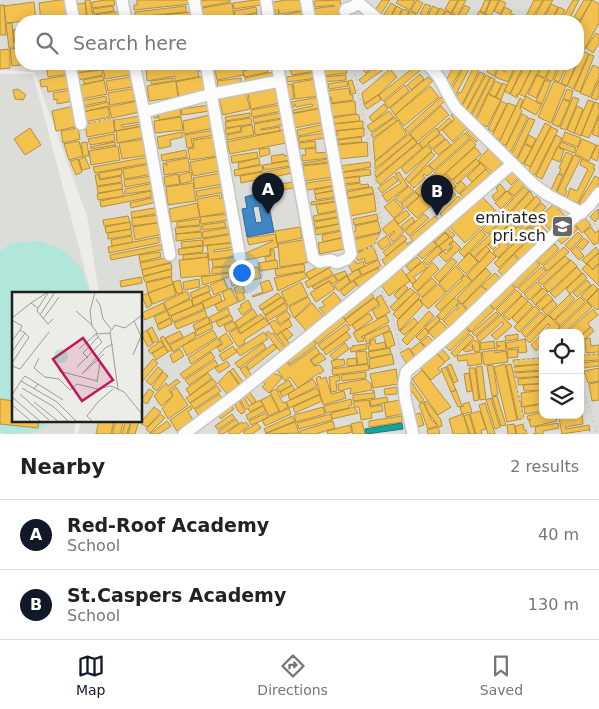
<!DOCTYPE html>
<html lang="en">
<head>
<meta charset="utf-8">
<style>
	body { margin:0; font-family:"DejaVu Sans",sans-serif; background:#f2f2f2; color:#222 }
	.controls { position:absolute; right:15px; bottom:15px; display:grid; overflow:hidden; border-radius:10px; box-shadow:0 2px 12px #0003 }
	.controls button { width:45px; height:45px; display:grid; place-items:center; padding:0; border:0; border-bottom:1px solid #e0e0e0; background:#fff; color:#222; font:25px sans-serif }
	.you { position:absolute; left:241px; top:272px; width:18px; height:18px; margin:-12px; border:4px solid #fff; border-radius:50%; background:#1a73e8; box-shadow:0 0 0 8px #1a73e833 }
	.badge { display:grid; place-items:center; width:32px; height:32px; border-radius:50%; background:#111827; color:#fff; font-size:16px; font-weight:700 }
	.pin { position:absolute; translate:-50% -41px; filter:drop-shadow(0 1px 2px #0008) }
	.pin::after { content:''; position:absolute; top:26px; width:18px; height:15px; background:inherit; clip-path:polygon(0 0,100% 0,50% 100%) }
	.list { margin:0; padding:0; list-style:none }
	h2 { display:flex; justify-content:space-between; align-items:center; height:65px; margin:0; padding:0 20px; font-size:21px }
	h2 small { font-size:16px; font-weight:400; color:#767676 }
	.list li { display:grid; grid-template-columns:32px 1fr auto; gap:15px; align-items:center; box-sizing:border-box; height:70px; padding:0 20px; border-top:1px solid #e0e0e0 }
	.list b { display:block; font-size:19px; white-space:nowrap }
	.list p { margin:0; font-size:16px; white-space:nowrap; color:#767676 }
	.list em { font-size:16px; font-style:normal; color:#767676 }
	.icon { flex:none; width:28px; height:28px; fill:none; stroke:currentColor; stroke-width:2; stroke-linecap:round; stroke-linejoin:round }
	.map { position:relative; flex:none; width:599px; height:434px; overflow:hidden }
	.search { position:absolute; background:#fff; box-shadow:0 2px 12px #0003; left:15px; right:15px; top:15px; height:55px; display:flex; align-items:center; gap:12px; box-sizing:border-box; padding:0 18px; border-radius:20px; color:#767676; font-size:19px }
	.sheet { height:205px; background:#fff }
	nav { display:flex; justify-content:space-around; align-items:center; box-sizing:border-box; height:70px; border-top:1px solid #e0e0e0; background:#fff; font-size:14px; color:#767676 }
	nav a { display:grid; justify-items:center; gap:2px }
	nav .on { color:#111827 }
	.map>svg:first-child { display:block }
	.residential { fill:#dcdcd9; fill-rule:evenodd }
	.pitch { fill:#b1e6db }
	.homes { fill:#f2c14e; stroke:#b39040 }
	.schools { fill:#3f88c5; stroke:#356893; fill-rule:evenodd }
	.public { fill:#17a398; stroke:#197b74 }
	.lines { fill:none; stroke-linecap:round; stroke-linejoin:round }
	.minor-casing { stroke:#c6c6c4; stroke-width:14 }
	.path { stroke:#d8ccc6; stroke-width:2; stroke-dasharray:2.5 2.5; stroke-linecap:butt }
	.minor { stroke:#fcfcfc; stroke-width:11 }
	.labels { text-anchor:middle; stroke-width:5; stroke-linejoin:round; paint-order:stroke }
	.poi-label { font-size:16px; fill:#1f1f1f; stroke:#fff; text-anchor:end }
	.inset-road { fill:none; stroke:#9b9b98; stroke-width:1 }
	.view { fill:#c2185b; fill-opacity:0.15; stroke:#c2185b; stroke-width:2.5 }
	.inset-edge { fill:none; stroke:#1f1f1f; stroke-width:2.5 }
</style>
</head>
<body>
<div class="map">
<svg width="599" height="434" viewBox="0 0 599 434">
	<rect width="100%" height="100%" fill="#edede8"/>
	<path class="residential" d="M0,0H599V434H78L81,420H141V293H99L87,216L34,72L0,70ZM21,21H578V64H21ZM543,333H580V415H543Z
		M0,74H33L91,293H14V420H76L74,434H5L0,430Z"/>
	<path class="pitch" d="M40,241L63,250L81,268L90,293H14V420H55L35,432L5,434L0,433V251L12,243Z"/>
	<path class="homes" d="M59,0H66L72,21H41L39,3Z
		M85,0H90L94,21H88Z
		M106,0H114L115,5L92,8V2Z
		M137,0H189L190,4L134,10V5H137Z
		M208,0H230V2L202,7L200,1Z
		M255,0H260L261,5L234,9L233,3Z
		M286,0H303L305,10L280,14L278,9L279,15H275V10L270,11L269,3Z
		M340,0L342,16L312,20L311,9L335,6L334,5L315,7L314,1Z
		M382,0H390L381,14L375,10Z
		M398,0H415L410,10L396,3Z
		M417,0L423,3L417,14L411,10Z
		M450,0H458L451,13L445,9Z
		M459,0H466L457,16L452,13Z
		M485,0H490L485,13L480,11Z
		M491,0H499L491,16L485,14Z
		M500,0L506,3L500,14L494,11Z
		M534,0H543L530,21L525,18Z
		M544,0H553L541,20L535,16Z
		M573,0H579L571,16L580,21L578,24V21H566L562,19Z
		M584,0H592L580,20L574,17Z
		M592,0L599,4V23L584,50L578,46V26Z
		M34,2L36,20L6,23L4,6Z
		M85,3L87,21H80L77,4Z
		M232,3L234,17L204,21L202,8Z
		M391,3L396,6L389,20L383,16Z
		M425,4L431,6L426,17L420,14Z
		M551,4L558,7L551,21H543Z
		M0,5H4L6,35H0Z
		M465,5L470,8L463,19L458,16Z
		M113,6L114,11L94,14L93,9Z
		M186,6V12L135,17V12Z
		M397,6L402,9L396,21H392L389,20Z
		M433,6L439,9L432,21H425Z
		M256,7L257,13L235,17L234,11Z
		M505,7L512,11L510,13L516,16L514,21L500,16Z
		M559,7L565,10L559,21H552Z
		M440,8L445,11L439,21H433Z
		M403,9L409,11L404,21H397Z
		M122,11L123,17L94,21V15Z
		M304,11L305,17L276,21L275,17Z
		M410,11L416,14L412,21H405Z
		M446,11L451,13L447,21H440Z
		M479,11L491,17L489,21H483L476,18Z
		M191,12L192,17L164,20L163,15Z
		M256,13L258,19L234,21V18Z
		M452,14L465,21H448Z
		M163,16V21H140V18Z
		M342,17L343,21H312Z
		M12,23L14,48H9L6,24Z
		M21,29V42L15,43L13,30Z
		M596,33L599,35V43L593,53L586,48Z
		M21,48V64H30L12,66L10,49Z
		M10,49V68L0,69V50Z
		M583,51L589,54L573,89L567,86Z
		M589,54L594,56L580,92L574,90Z
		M55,64H67L68,74L48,77L47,70L55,69Z
		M101,64L102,69L76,73L75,68Z
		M117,64H133L135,74L105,79L103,66Z
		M176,64H202L203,71H199L197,67L199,77L175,81V76L147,81L146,68Z
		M243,64H271V65L244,70Z
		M284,64H314L285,69Z
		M366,64H375L366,73L361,68Z
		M378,64H384L387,67L363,84L359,80Z
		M418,64H420L422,69L383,101L379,95Z
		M455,64H464L451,87L444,84Z
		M465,64H472L455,96L450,93Z
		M475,64H482L462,105L455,100L459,92L461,93Z
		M491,64H499L494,76L487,72Z
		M500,64H506L503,71L505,72L509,64H516L508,82L495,77Z
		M518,64H524L510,94L504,91Z
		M526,64H534L519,94L516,95L518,96L517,98L510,94Z
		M534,64H542L525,97L519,94Z
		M543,64H551L545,78L538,75Z
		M552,64H559L552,81L546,79Z
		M561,64H567L559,82L554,80Z
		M569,64H576L567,86L561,83Z
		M242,65L244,75L217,80L215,70Z
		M314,65L315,71L292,75L290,70Z
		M593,65L599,68V77L590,97L580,93Z
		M267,66L268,72L244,77L243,71Z
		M346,67L347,73L323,76L322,70Z
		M390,69L397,77L378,95L364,104L362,93Z
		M102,70L103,75L78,80L76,73Z
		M273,72L275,79L247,85L245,78Z
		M316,72L317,78L287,82V77Z
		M480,72L485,74L465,112L460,110Z
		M420,74L424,79L411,90L407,85Z
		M69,75L71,88L48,92L47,86L41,87L40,80Z
		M346,75V80L323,82V77Z
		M486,75L490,77L470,116L465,113Z
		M537,75L545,79L536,98L528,94Z
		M103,76L104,80L84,84L83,80Z
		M136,76L138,86L108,91L106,81Z
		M204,76L207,91L179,97L176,82Z
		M428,77L433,81L395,115L390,108Z
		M491,77L495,79L475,119L471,117Z
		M173,78V81L151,84V81Z
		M241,78L242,85L218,89L217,81Z
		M316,79L319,96L295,99L293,83Z
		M104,80L107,94L81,99L78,86Z
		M352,80L356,93L351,94L348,81Z
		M545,80L551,82L542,104L536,101Z
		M599,80V95L597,100L591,98Z
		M176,81L178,97L149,101L147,86Z
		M347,81L348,86L329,89L328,84Z
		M495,81L502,84L495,97L489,94Z
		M554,81L566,86L551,123L538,117Z
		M503,83L507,85L501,100L496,97Z
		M292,84L294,99L289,100L284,85Z
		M405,85L409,91L389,108L384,102Z
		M430,86L439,97L404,126L395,115Z
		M137,88L139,100L110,105L108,93Z
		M277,88L280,103L251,109L248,94Z
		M349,88L350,95H353V100L332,103L331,97H330L331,101L326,102L325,91Z
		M18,89L26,95L23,100L15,99L13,90Z
		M567,89L573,91L570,101L563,99Z
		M71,90L73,101L57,104V99L54,100L53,93Z
		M246,93L250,109L223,115L219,99Z
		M488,94L501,100L487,127L476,121Z
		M378,95L381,100L367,109L364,105Z
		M106,96L107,101L83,106L81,101Z
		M526,96L542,105L536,115L521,107Z
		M320,97L321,108L293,113V110L313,106L312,104L296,107L295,104H294V107L292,108L291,102Z
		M441,97L445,101L409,133L405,129Z
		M573,97L579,99L566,130L560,128Z
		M520,98L523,100L520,108L522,111L506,145L499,143Z
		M563,99L570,102L559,127L552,124Z
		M588,100L594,102L581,136L574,133Z
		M137,101L140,112L112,118L109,107Z
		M355,101L356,114L329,117L328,104Z
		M501,101L507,104L493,132L488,129Z
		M108,102L109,106L83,112L82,108Z
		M595,102L599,104V114L589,138L581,135Z
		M508,103L516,106L500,140L492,136Z
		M384,104L388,109L373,122L369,117Z
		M209,105L210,111L182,115L181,109Z
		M280,105L282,111L252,117L251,110Z
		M74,106L79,126L56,131L52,111Z
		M441,106L449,115L417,142L410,134Z
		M577,106L583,109L574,133L567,130Z
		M108,107L110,117L84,122L82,112Z
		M180,108L181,116L159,120L158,114L157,118H154L153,112Z
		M321,108L325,122L294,128L292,114Z
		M389,111L394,117L371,132L367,126Z
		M456,111L470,125L453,142L442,130L454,120L451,115Z
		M250,113V117L226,121L225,117Z
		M280,113L281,118L254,123L253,118Z
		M355,114L359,115L360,121L334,124L333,118Z
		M522,114L528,117L510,153L504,150Z
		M210,115L214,128L184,134L183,121Z
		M141,116L142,122L121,125L122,127L142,124V126L115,131L114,120Z
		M599,116V137L592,134Z
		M181,117L183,130L155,133L154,121Z
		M395,117L397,121L373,138L371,134Z
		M113,118L115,132L87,137L85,124Z
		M251,118L252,124L226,128L225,122Z
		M449,118L452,121L439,132L437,129Z
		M529,118L535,120L517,158L511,155Z
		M282,119L283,125L261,129V130L280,127V131L255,135L254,124Z
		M398,120L407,134L375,161L373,140Z
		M363,121V128L332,131L331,124Z
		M545,123L551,126L530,167L524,164Z
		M325,124L326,130L298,136L297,130Z
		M252,125L254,135L227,140V135L242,132L241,127Z
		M144,126L146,137L117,143L116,131Z
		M240,126L241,131L226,134L225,129Z
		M473,126L480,138L476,142L466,132Z
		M551,127L558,130L535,175L528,172Z
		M30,128L41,145L25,155L14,139Z
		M78,128L80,139L63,143L61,131Z
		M364,128V136L333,140L332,132L336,131L337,136V131Z
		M436,128L440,133L423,148L419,143Z
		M214,130L215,135L191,139L193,147L187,148L185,135Z
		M284,130L286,143L230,154L227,142Z
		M182,132L183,137L170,140L171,146L159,149L157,137Z
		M565,132L581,138L578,147L562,141Z
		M325,133V138L299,142L298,137Z
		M465,133L470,138L434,170L429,165Z
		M114,134L115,141L90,145L88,139Z
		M409,134L413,138L375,169V162Z
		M441,134L445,139L432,149L428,143Z
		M529,135L536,139L532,147L525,143Z
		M556,135L562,138L542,179L536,176Z
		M215,137L218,156L190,160L188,149L194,148L193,140Z
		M361,137L362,142L338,144V140Z
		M413,138L417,143L376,177L374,172Z
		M146,139L149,155L122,159L119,143Z
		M446,139L451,145L438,155L433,150Z
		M471,139L476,145L440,178L434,172Z
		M582,139L596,145L589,161L575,154Z
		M79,141L83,156L69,160L64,144Z
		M315,141L316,147L300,149L299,143Z
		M87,142L89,156H83L81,143Z
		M115,142L116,145L91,149L90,147Z
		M367,142L368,156L339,159L338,145Z
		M561,142L576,148L574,153L559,147Z
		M418,143L422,148L380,185L375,179Z
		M525,144L532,148L523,164L517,160Z
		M427,145L432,151L406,174L401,168Z
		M597,145L599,146V155L597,161L591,158Z
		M118,146L120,160L91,165L89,151Z
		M475,147L481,154L452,180L446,173Z
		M557,147L564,150L560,162L552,159Z
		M269,148L270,154L260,157L259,149Z
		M316,148V153L328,152L329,158L302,161V155H306L305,149Z
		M489,148L504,161L493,173L478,160Z
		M186,150L187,157L162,161L161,155Z
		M257,152L258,158L232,163L231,156Z
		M431,152L435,155L409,183L405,179Z
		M566,152L573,155L564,175L559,173L561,169L559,168Z
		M284,154V156L289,155L290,160L272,163L271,156Z
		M574,155L581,158L565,190L567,191L565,196L557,192Z
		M85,157L90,168L82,170L79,159Z
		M148,157L149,163L95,173L93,167Z
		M218,157L220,171L193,176L190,162Z
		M188,158L190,171L164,175L163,163H165L167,166L166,162Z
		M259,158L260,164L239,169L238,163Z
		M78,159L82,172L76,175L70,161Z
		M328,159V162L304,165L303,163Z
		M476,159L480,163L457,184L453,180Z
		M582,159L595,165L593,168L595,169L578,203L567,198L570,188L577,191L588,169L580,165Z
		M289,161L290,166L264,170L263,165Z
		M370,162L371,167L338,173V170L343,169V168H339V166Z
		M331,163L333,177L305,181L303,166Z
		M481,163L486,169L472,182L467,177Z
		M151,164L153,174L124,179L123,169Z
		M262,165L263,171L235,176L234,170Z
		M428,165L433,171L427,176L424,174L423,175L425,178L414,188L409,183Z
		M291,167L292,173L274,177L269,175L265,178V172Z
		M122,169V175L100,179L99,173Z
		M370,169L371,175L339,179L338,173Z
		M486,169L491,175L465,200L460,194Z
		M510,169L519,177L511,185L503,176Z
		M191,172L192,181L181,184L179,175Z
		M263,172L265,178L241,183L240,176Z
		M399,172L408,186L387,202L382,195L401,183L395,174Z
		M221,173L223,184L195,189L193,178Z
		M98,174L100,180L121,176L122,182L97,186L95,175Z
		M178,174L180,184L165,186L164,177Z
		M433,174L438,178L420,196L415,191Z
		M445,174L456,186L441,200L437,195L448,185L445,182L431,195L427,191Z
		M558,174L563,176L555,194L550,192Z
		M152,176V182L125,187L124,180Z
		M359,176L360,182L344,184V178Z
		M394,176L398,181L382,193L378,188Z
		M595,176L599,178V183L586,207L579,203Z
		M333,179L338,185L307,190L306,183Z
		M519,179L525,184L514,196L508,191Z
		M461,181L466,186L459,194L454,189Z
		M293,182L294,188L281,190L280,184Z
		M122,183L123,189L98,193L97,187Z
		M154,183L155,190L125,194V189Z
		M193,183L196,201L168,205L166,187Z
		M360,183L361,185L368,184L369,187L342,191L341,186Z
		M445,183L447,185L436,195L441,200L438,202L432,195Z
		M500,184L506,191L495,201L492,196L498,191L496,188Z
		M339,185L340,189L315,194L314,190Z
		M224,186L225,192L197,197L196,191Z
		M409,186L414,191L400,203L395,198Z
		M372,187L374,193L348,198L347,192Z
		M524,187L529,191L507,215L502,211Z
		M122,189L124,196L98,200L97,194Z
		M339,190L340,196L316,200L315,194Z
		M452,190L456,195L441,209L437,204Z
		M151,191V197L101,207L100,201Z
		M426,191L437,201L417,218L407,208Z
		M507,191L513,197L501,209L495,203Z
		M530,191L534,198L513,221L508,216Z
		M415,192L419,196L404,209L401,204Z
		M225,193L229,212L200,217L197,199L219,195L220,199L222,198L221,194Z
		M374,194L376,211L346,217V199Z
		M480,195L497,212L465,243L448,225Z
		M458,196L463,201L445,219L440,214Z
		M536,196L541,201L520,226L514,221Z
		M156,197L157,202L131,208L130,203Z
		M338,198V201L311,205V202Z
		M394,199L403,210L394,218L384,207Z
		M339,201L340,210L318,214L316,205Z
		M197,203L200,217L171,222L169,209Z
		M541,203L546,207L525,230L520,226Z
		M554,204L565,216L550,230L539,217Z
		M160,207V213L132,218L131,212Z
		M598,209L599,217L595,222L590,217Z
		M406,210L410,215L399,224L394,219Z
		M341,211L342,216L314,221L313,216Z
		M500,211L505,216L488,234L482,229Z
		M228,214L229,220L201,224L200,217Z
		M377,214L378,220L354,225L353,219Z
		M424,214L429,218L409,236L405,231Z
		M160,215L162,222L132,226V218Z
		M128,216L130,222L104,226L103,220Z
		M435,216L440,221L416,245L410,237Z
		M342,217L343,223L315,228L314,222Z
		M412,217L415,221L404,230L401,226Z
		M506,217L511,222L496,237L491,232Z
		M584,217L591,225L582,233L575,224Z
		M199,219L200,225L177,227V222Z
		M394,219L404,232L393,242L389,237L395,232L394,231L388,236L382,229Z
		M537,220L550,235L544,240L534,226L531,228L530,226Z
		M378,221L381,232L350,239L348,233L356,231L355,226Z
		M130,222L131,229L106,233L105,227Z
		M162,222L163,234L135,240L133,227Z
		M225,222L226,227L203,230L202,225Z
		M344,223L345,229L316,235L315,229Z
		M512,223L516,227L503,239L499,234Z
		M573,224L578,229L562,244L557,239Z
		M201,226V231L176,234L175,228Z
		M445,226L455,235L452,238L445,232L435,242L432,239Z
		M518,226L524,232L511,246L504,240Z
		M232,227L233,233L203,238L202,232Z
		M300,227L302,238L277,243L275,231Z
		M529,227L531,229L533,228L543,240L537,246L525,232Z
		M591,227L595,233L599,230V242L594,245L584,232Z
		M131,229L132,235L108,239V233Z
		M346,230L348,236L323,242L322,235Z
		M481,230L486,235L464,257L459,252Z
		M202,232V238L176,241V234Z
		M578,232L583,237L570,250L565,245Z
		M380,233L374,245L351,254L352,240Z
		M445,233L449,237L439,246L435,242Z
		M491,233L495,238L474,257L470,253Z
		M233,234L234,242L203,246V239Z
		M275,234L278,247L270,249L271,255L246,260V253L273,241V240L249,245L247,238Z
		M524,234L528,239L499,268L494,263Z
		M403,235L407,239L386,256L383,252Z
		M498,235L509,247L498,258L493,252L500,246L499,244L493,250L488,245Z
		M132,236L133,242L112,246L111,240Z
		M386,236L391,243L382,250L377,243Z
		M159,237V243L109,253L108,247Z
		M347,237L349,248L320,254L318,243Z
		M451,237L453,241L449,244L451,248L447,251L445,249L444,252L439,246Z
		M584,238L589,242L582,250L577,245Z
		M308,239L311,262L280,267L278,244Z
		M202,240L203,245L182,248L181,242Z
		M529,240L536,247L521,260L514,254Z
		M405,241L407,244L412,241L415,246L387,268L382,260Z
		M433,241L437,246L422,259L418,255Z
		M454,241L461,248L446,262L439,255L443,251L446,254L453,247L450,244Z
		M235,243V247L214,250V252L235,249L236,256L209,260L207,245Z
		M165,244L166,249L111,260L110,255Z
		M555,244L559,249L542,265L537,260Z
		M203,246V252L179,255L178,249Z
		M373,246L378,259L366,264L364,258L358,261L355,254Z
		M438,246L442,251L427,265L423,261Z
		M486,246L490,250L479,262L475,258Z
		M576,246L584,256L579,260L571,251Z
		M564,247L569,252L547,271L543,266Z
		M596,247L599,252L586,264L582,260Z
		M270,250H274L275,260L266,262L265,257L270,256Z
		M490,251L496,257L472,281L467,275Z
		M160,252L161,257L140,262L139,255Z
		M207,253L208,257L183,260V255Z
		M469,253L478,262L466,274L457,265Z
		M599,253V263L592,269L587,263Z
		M513,255L520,261L504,277L498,271Z
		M565,256L570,260L542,285L538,281Z
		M170,257L171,262L142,270L140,263Z
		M208,257L210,275L181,278L179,260Z
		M237,257L239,265L213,267L212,260Z
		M417,257L421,262L410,271L406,266Z
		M452,258L457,262L439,282L434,277Z
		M534,259L540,265L516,288L511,282Z
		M277,260L278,268L260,271L258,263Z
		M331,260L334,265L309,279L306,273Z
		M378,260L381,266L362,275L359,269Z
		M571,260L577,266L549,292L543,286Z
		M355,261L357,264L363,261L365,266L352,272L348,264Z
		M422,262L427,268L414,277L416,281L412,284L406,275Z
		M432,262L439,269L417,291L412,286Z
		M171,263L172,269L143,276L142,270Z
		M304,264L305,271L276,276L275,269Z
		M587,264L593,270L599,264V286L582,269Z
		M240,266V271L212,274V268Z
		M456,266L464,275L447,292L439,283Z
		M258,267L261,278L232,286L229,273Z
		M400,267L410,281L389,296L379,282Z
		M541,267L546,271L523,293L518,288Z
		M577,267L582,273L555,298L550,293Z
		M329,268L333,274L308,288L305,282Z
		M378,268L382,275L359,288L354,280Z
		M486,268L491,274L462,304L457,298Z
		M171,269L172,276L145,282L143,277Z
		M358,269L361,275L351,282L347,276Z
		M345,271L347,275L338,281L334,275Z
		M304,272L307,277L278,291L274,278Z
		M229,273V277L203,285L201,277Z
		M495,273L503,280L491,292L481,286Z
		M583,273L587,278L570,294L566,289Z
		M334,275L337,281L332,284L330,281L314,289L312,287Z
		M465,275L472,281L440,311L435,306L462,280L461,279Z
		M347,276L350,282L338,291L334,285Z
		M141,277L142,283L121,287L120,281Z
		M171,277L173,284L148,293L146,283Z
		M432,278L437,283L422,297L417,292Z
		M199,279L200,287L184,290L183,282Z
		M224,279L228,289L214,295L210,285Z
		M180,280L183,292L177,294L173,282Z
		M269,280L273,290L253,297L252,296L263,292L260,283Z
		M587,280L591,285L577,297L573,293Z
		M329,281L335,289L316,302L310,293Z
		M353,281L357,285L344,296L340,291Z
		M301,282L308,296L288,306L281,292Z
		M537,282L542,288L529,300L524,294Z
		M510,283L515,289L495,309L489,303Z
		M173,284L176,295L153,304L148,293Z
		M242,284L245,292L243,293L245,299L239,302L234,288Z
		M438,284L446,293L428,309L420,300Z
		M593,284L598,289L586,301L581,296Z
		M208,285L210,291L192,298L190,293Z
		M404,285L408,288L398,299L394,295Z
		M481,286L488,291L468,310L463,304Z
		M231,288L238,302L218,311L215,305L225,300L222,292Z
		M410,288L415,292L394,311L390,307Z
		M543,288L548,292L535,305L531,300Z
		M599,289V308L597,310L587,301Z
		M369,290L374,297L345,319L340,312Z
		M516,290L522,295L501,315L496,310Z
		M187,291L190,298L167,310L164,302Z
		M209,292L212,297L193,306L192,299Z
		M334,292L343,303L327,317L319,308L325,306L322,302Z
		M415,292L420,297L398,319L393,314Z
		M148,293L152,305L147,308L142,296Z
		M278,293L281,297L261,310L259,306Z
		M220,294L222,301L205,309L202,302Z
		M548,294L553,299L541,310L536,305Z
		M570,294L575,299L554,320L549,315Z
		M381,295L390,312L377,319L372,310L380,306L376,298Z
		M522,296L528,301L509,320L503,315Z
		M282,297L285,302L265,315L262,310Z
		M308,297L311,302L294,318L289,307Z
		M580,297L585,302L560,326L555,320Z
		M374,298L379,304L350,326L345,320Z
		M454,298L459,302L442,320L437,316Z
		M191,299L193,306L170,316L167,310Z
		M419,299L423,305L399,331L397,321Z
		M248,300L252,308L242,315L238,309L242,307L240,305Z
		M553,300L557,305L547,315L542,310Z
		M528,301L533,306L517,323L512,318Z
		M587,302L592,307L564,333H555Z
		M163,303L166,310L145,320L142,313Z
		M202,303L204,309L173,322L171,316Z
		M285,303L288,309L268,321L265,316Z
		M312,303L325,318L308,333L295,318Z
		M460,303L467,310L450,328L443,321L456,308L457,310L459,308L456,306Z
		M489,304L494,310L471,332L466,326Z
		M535,306L540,311L519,332L514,327Z
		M228,308L230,314L212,323L209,317Z
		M253,309L257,315L238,328L235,322Z
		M593,309L598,315L588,323L590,327L580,336V333H566Z
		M205,310L207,317L177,329L174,323Z
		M167,311L170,318L157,324L154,317Z
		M287,311L291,317L280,324L276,318Z
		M429,311L434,316L407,345L402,340Z
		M496,312L499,315L475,336L472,333Z
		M541,312L546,316L525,337L521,332Z
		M369,313L373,319L356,331L352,325Z
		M261,314L264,318L241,333L238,329Z
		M231,315L233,320L219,327L216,322Z
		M386,315L389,322L361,337H363L364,341L358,342L353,333Z
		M501,315L512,326L496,340L491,335L504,324L502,322L480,342L476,337Z
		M548,315L560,327L554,333H543L550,325L548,324L530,343L525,339Z
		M342,316L346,321L317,344L313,338Z
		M437,316L440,320L428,331L425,327Z
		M208,317L210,323L195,330L193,325Z
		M170,318L172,324L159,330L157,325Z
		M265,318L269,324L244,340L245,343L238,347L229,333L237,328L240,334Z
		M414,318L418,323L404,335L400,331Z
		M289,319L292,326L276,335L269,323L275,320L280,326Z
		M233,321L237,327L227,332L224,326Z
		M440,321L447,328L436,340L428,332Z
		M211,323L213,328L197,336L195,331Z
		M346,324L350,329L322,350L318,345Z
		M388,325L390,330L369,340L370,343L367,344L364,336Z
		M152,327L159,341L154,343L147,330Z
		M465,327L470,332L450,351L445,346Z
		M591,327L594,331L585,339L580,337Z
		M286,328L293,335L287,340L281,332Z
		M425,328L429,333L420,341L416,337Z
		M147,330L153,344L148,347L141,334Z
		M213,330L217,337L187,356L182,346Z
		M180,331L183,337L169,344L165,338Z
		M268,331L271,334L273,333L287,351L282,354L266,333Z
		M391,331L395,345L387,348L383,334Z
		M194,332L196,337L173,352L170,345Z
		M264,332L268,339L240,356L236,350Z
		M281,332L292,347L288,350L277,335Z
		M347,332L351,337L326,355L323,350Z
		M226,333L233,343L220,352L217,347L223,344L219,338Z
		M543,333V344L536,351L531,345Z
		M470,334L474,338L455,357L451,353Z
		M518,334V339L506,341L505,336Z
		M163,336L172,350L168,352L160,338Z
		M428,336L436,344L429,350L421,342Z
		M218,338L221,344L191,364L188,358Z
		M590,338L591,346L599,345V352L586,353L585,339Z
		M312,339L316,345L290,364L286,358Z
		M375,339L376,344L385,342L386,348L369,351L368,345H371L370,341Z
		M525,339L527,352L519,353L518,349L519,347L507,349L506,343Z
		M474,340L479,342L480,351L475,352L473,345H472L473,350L466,352L463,350Z
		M161,341L164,346L151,354L148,350Z
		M494,341L495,348L481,350L480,343Z
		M505,341L506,350L496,351V347L500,346H497L496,342Z
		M420,342L428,351L418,359L410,350Z
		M263,343L266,348L239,368L235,363Z
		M345,343L349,349L334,360L330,355Z
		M273,344L277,348L249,370L246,365Z
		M366,344L367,349L351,352L350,348L353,347L352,346Z
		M164,346L168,352L156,360L152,353Z
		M233,346L237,352L223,361L219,355Z
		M316,347L320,353L310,360L314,366L320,365L324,371L320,374L319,373L298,388L290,377L285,381L274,365L284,358L290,366Z
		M390,348L391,354L369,358L368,352Z
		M409,348L416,361L408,366L400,353Z
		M441,348L450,358L445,362L436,352Z
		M180,349L184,356L173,363L170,355Z
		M517,349L518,357L508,358L507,350Z
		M495,350V353L506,351L508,362L484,365L482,352Z
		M366,351L368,363L358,365L356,352Z
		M211,352L215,358L184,379L180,374Z
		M481,352L482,364L468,366L467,360L458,361L457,356Z
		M321,353L326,359L315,365L311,360Z
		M436,353L445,362L438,369L441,372L431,380L420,367Z
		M392,354L394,364L370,369L369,359Z
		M599,354V360L583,361L582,355Z
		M356,358L357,365L347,366V359Z
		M542,358L543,364L514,366L513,360Z
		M153,359L158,363L141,383V373Z
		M339,359L340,360L344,359L345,365L333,368L331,361Z
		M215,360L218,365L189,385L185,380Z
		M227,361L230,366L219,373L215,368Z
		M599,361V366L583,368L582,363Z
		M368,364L369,370L333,375L332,369Z
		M451,364L458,381L454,383L447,366Z
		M505,364L517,420L507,422L494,367Z
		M511,364L524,418L518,420L506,365Z
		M543,364V370L514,372V367Z
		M493,365L498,395L492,396L487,366Z
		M245,366L253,377L248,380L240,369Z
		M482,366L486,399L480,400L476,367Z
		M158,367L163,371L151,385L146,381Z
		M446,367L456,390L451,392L441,369Z
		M233,368L245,385L242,387L230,371Z
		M469,368H475L479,400L474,401Z
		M599,368V381L588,383L584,371Z
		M271,369L275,374L276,375L278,374L282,378L269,393L262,387L265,384L260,380Z
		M396,369L398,384L373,388L370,374Z
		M422,370L451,407L438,415L412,379Z
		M229,371L240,386L228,395L218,383Z
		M543,371V376L516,378L515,373Z
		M163,372L168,376L157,391L152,387Z
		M366,372V378L342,381L341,375Z
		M208,373L212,378L190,395L186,389Z
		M469,373L472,391L467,392L464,374Z
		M339,375L340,381H336L337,391L331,392L329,377Z
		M320,376L321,379L326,377L331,394L344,391L346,398L323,405L316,378Z
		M543,377V383L518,385V379Z
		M177,379L180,382L169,390L173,396L161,406L154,396L166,383L168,386Z
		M213,379L217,384L190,403L186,398Z
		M313,379L317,386L290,400L288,394Z
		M366,379L371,384L372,390L350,394L351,388L339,391L338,384Z
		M289,380L292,385L279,392L277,387Z
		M410,380L424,400L420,403L406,383Z
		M599,382V400L592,401L589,384Z
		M543,384V390L524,391L523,385Z
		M292,385L295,390L282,397L280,392Z
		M217,386L221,391L194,409L190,403Z
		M176,387L188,405L168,419L162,408L173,396L171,391Z
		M397,387V394L385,395L384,389Z
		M247,388L256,401L252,404L242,391Z
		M317,388L320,394L289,408L286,402Z
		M149,389L154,392L147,404L141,400Z
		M276,389L283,403L286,402L288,407L280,412L270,392Z
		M373,390H374L375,398L353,401V395L373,393Z
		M456,390L462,406L458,407L451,392Z
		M543,390V403L522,407L521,393Z
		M219,394L223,400L199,416L195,410Z
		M243,395L249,406L260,400L263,405L250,412L248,408L246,410L239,398Z
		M271,395L279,411L269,416L261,400Z
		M319,395L322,401L295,413L293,407Z
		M497,396L506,425L501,426L492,397Z
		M387,397L388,402L371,406L370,400Z
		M238,398L245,412L241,414L239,411H238L233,401Z
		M491,398L500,427L495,429L486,400Z
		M0,399L14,401V420H39L38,428L0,424Z
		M351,399L352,405L349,406V408L326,413L324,406Z
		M369,400L370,407L382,405L383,411L371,413L372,418L361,420L359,407H355L353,402Z
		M400,400L403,414L386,417L384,403Z
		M426,401L441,420L442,426L439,427L428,412L424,402Z
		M423,402L432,421H434L437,426L428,429L419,405Z
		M469,402L472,412L462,414L460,407L464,406L463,404Z
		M485,403L495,434H488L479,405Z
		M543,404V411L525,414L524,407Z
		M231,405L234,409L221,419L218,414Z
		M190,406L192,409L188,412L193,420L177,431L170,420Z
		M263,406L266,411L248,420L246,415Z
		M154,407L161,412L147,427L140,423Z
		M323,407L325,414L296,422L294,415Z
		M354,407L358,413L332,419L331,413Z
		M289,408L291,414L265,426L262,420Z
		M480,411L486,429L481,430L482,434H476L470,414Z
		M543,412V415H556L557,421L531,427L529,421L531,419L528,420L527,416Z
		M266,413L268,418L251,425L249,421Z
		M420,413L424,425L414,428L410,416Z
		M161,414L165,418L150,433L146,429Z
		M232,414L235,418L218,430L215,426Z
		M331,414L332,420L299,429L297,423Z
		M463,414L469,434H453L449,419Z
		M469,414L475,434H470L464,416Z
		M582,414L583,424L565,427L566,429L589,425L590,431L588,430L562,434L559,418Z
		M292,416L295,421L266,433L264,429Z
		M402,416V422L369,427V421Z
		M236,419L239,423L223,434H220L218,432Z
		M99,420H114L111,434H96Z
		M116,420H124L120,434H112Z
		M126,420H131L127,434H122Z
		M132,420L139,421L135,434H128Z
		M167,421L171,426L159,434H150Z
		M333,421L335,428L315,434H300V431Z
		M242,422L243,424L246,422L249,426L238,434H230L228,432Z
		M295,422L299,433L265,434Z
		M359,422H362L365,434H353L351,424Z
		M257,423L261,428L252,434H245L243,432Z
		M558,423L559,428L543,431V434H533L536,433L535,427Z
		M514,424L516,434H508L507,425Z
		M523,424L524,430H526L527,434H517L515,426Z
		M350,425L352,432L344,434H328L327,431Z
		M438,427L440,434H428L427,430Z"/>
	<path class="schools" d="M266,191L274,232L247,237L242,209L247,208L245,197ZM259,206L262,222L256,223L253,207Z"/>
	<path class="public" d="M402,423L403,429L366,434L365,429Z"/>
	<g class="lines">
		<defs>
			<path id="minor" d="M70,0L74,21
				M122,0L126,21
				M194,0L198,21
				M266,0L269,21
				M306,0L310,21
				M345,11L346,9L352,7L359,3L380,21
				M70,64L81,124
				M134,64L144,112L212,94L280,81
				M206,64L240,257
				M277,64L313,258L319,262L331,260L337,263L347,259L351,254L317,64
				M426,64C442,75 445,93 456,108L533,184L548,195L582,213
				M144,112L170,255
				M184,434L239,393L383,276L512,164
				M413,434L405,398L404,383L406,372L455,330L561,228L589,206L599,193"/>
		</defs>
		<use href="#minor" class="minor-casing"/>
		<path class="path" d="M353,64L372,157L382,232L373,246L361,251
			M91,122L134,116
			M590,220L599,229
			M373,246L379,253L381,264
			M382,291L391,311L403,360
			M580,355L599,353
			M580,377L597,434
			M528,434L520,407L513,363L521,360L543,359"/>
		<use href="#minor" class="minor"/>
	</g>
	<defs>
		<symbol id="school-square" viewBox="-11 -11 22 22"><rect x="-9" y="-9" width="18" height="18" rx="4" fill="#676765" stroke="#fff"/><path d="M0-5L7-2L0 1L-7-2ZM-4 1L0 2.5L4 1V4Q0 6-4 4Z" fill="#fff"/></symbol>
	</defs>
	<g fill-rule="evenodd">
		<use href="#school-square" x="550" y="214" width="25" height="25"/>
	</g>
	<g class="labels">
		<g class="poi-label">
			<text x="546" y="223">emirates<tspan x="546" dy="18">pri.sch</tspan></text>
		</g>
	</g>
	<g transform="translate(12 292)">
		<rect width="130" height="130" fill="#edede8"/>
		<path d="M42 64a7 7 0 1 1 14 0a7 7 0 1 1-14 0Z" fill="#b1e6db"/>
		<path class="inset-road" d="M83,0L78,19L80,34L86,42L98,41M84,7L88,13L91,27L99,37M19,11L36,0M26,16L36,1M64,19L80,33M28,23L43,0M0,26L19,11L26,16L25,19L36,32L41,27M31,27L47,5M0,28L10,34L8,38M122,29L129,44M0,49L8,38L13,41L0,60M67,57L85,41M92,62L70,82L93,56L101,52M121,63L129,44M27,66L22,76L33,85L47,87L58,98L65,92L86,97L99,94L112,100L130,122M76,66L71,61L86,45M0,71L17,45L13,41M0,74L8,77L37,40M65,75L90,50L84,42M47,79L85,89M9,89L13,84L26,92M85,90L88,70M10,96L42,115L56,129M22,97L26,92L51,108M106,97L98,40L103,33L113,36L130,23M8,102L37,128M0,103L9,89L45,110L65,130M0,105L29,130M22,110L47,130M0,113L20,130M81,130L75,124L86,110L101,97"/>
		<path class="view" d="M71,46L101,88L70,109L41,67Z"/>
		<rect width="130" height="130" class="inset-edge"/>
	</g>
</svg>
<div class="controls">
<button><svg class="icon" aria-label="locate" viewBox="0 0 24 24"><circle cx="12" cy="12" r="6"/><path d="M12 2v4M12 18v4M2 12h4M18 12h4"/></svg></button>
<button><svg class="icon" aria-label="layers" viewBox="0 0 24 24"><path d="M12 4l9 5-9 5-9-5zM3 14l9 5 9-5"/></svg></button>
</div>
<div class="you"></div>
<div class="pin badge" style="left:268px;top:214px">A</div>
<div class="pin badge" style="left:437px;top:216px">B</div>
<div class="search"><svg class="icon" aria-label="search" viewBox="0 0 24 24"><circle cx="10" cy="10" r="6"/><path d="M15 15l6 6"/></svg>Search here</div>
</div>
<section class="sheet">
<h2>Nearby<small>2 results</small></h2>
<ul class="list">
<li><span class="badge">A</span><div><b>Red-Roof Academy</b><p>School</p></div><em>40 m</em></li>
<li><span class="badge">B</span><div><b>St.Caspers Academy</b><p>School</p></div><em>130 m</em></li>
</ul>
</section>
<nav>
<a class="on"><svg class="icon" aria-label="map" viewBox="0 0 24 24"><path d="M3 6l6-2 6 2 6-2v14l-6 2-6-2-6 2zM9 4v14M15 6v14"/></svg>Map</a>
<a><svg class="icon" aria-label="directions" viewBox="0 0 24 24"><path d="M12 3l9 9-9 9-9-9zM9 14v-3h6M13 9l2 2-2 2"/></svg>Directions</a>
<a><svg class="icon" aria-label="saved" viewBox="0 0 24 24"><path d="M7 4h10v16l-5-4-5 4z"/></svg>Saved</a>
</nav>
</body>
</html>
